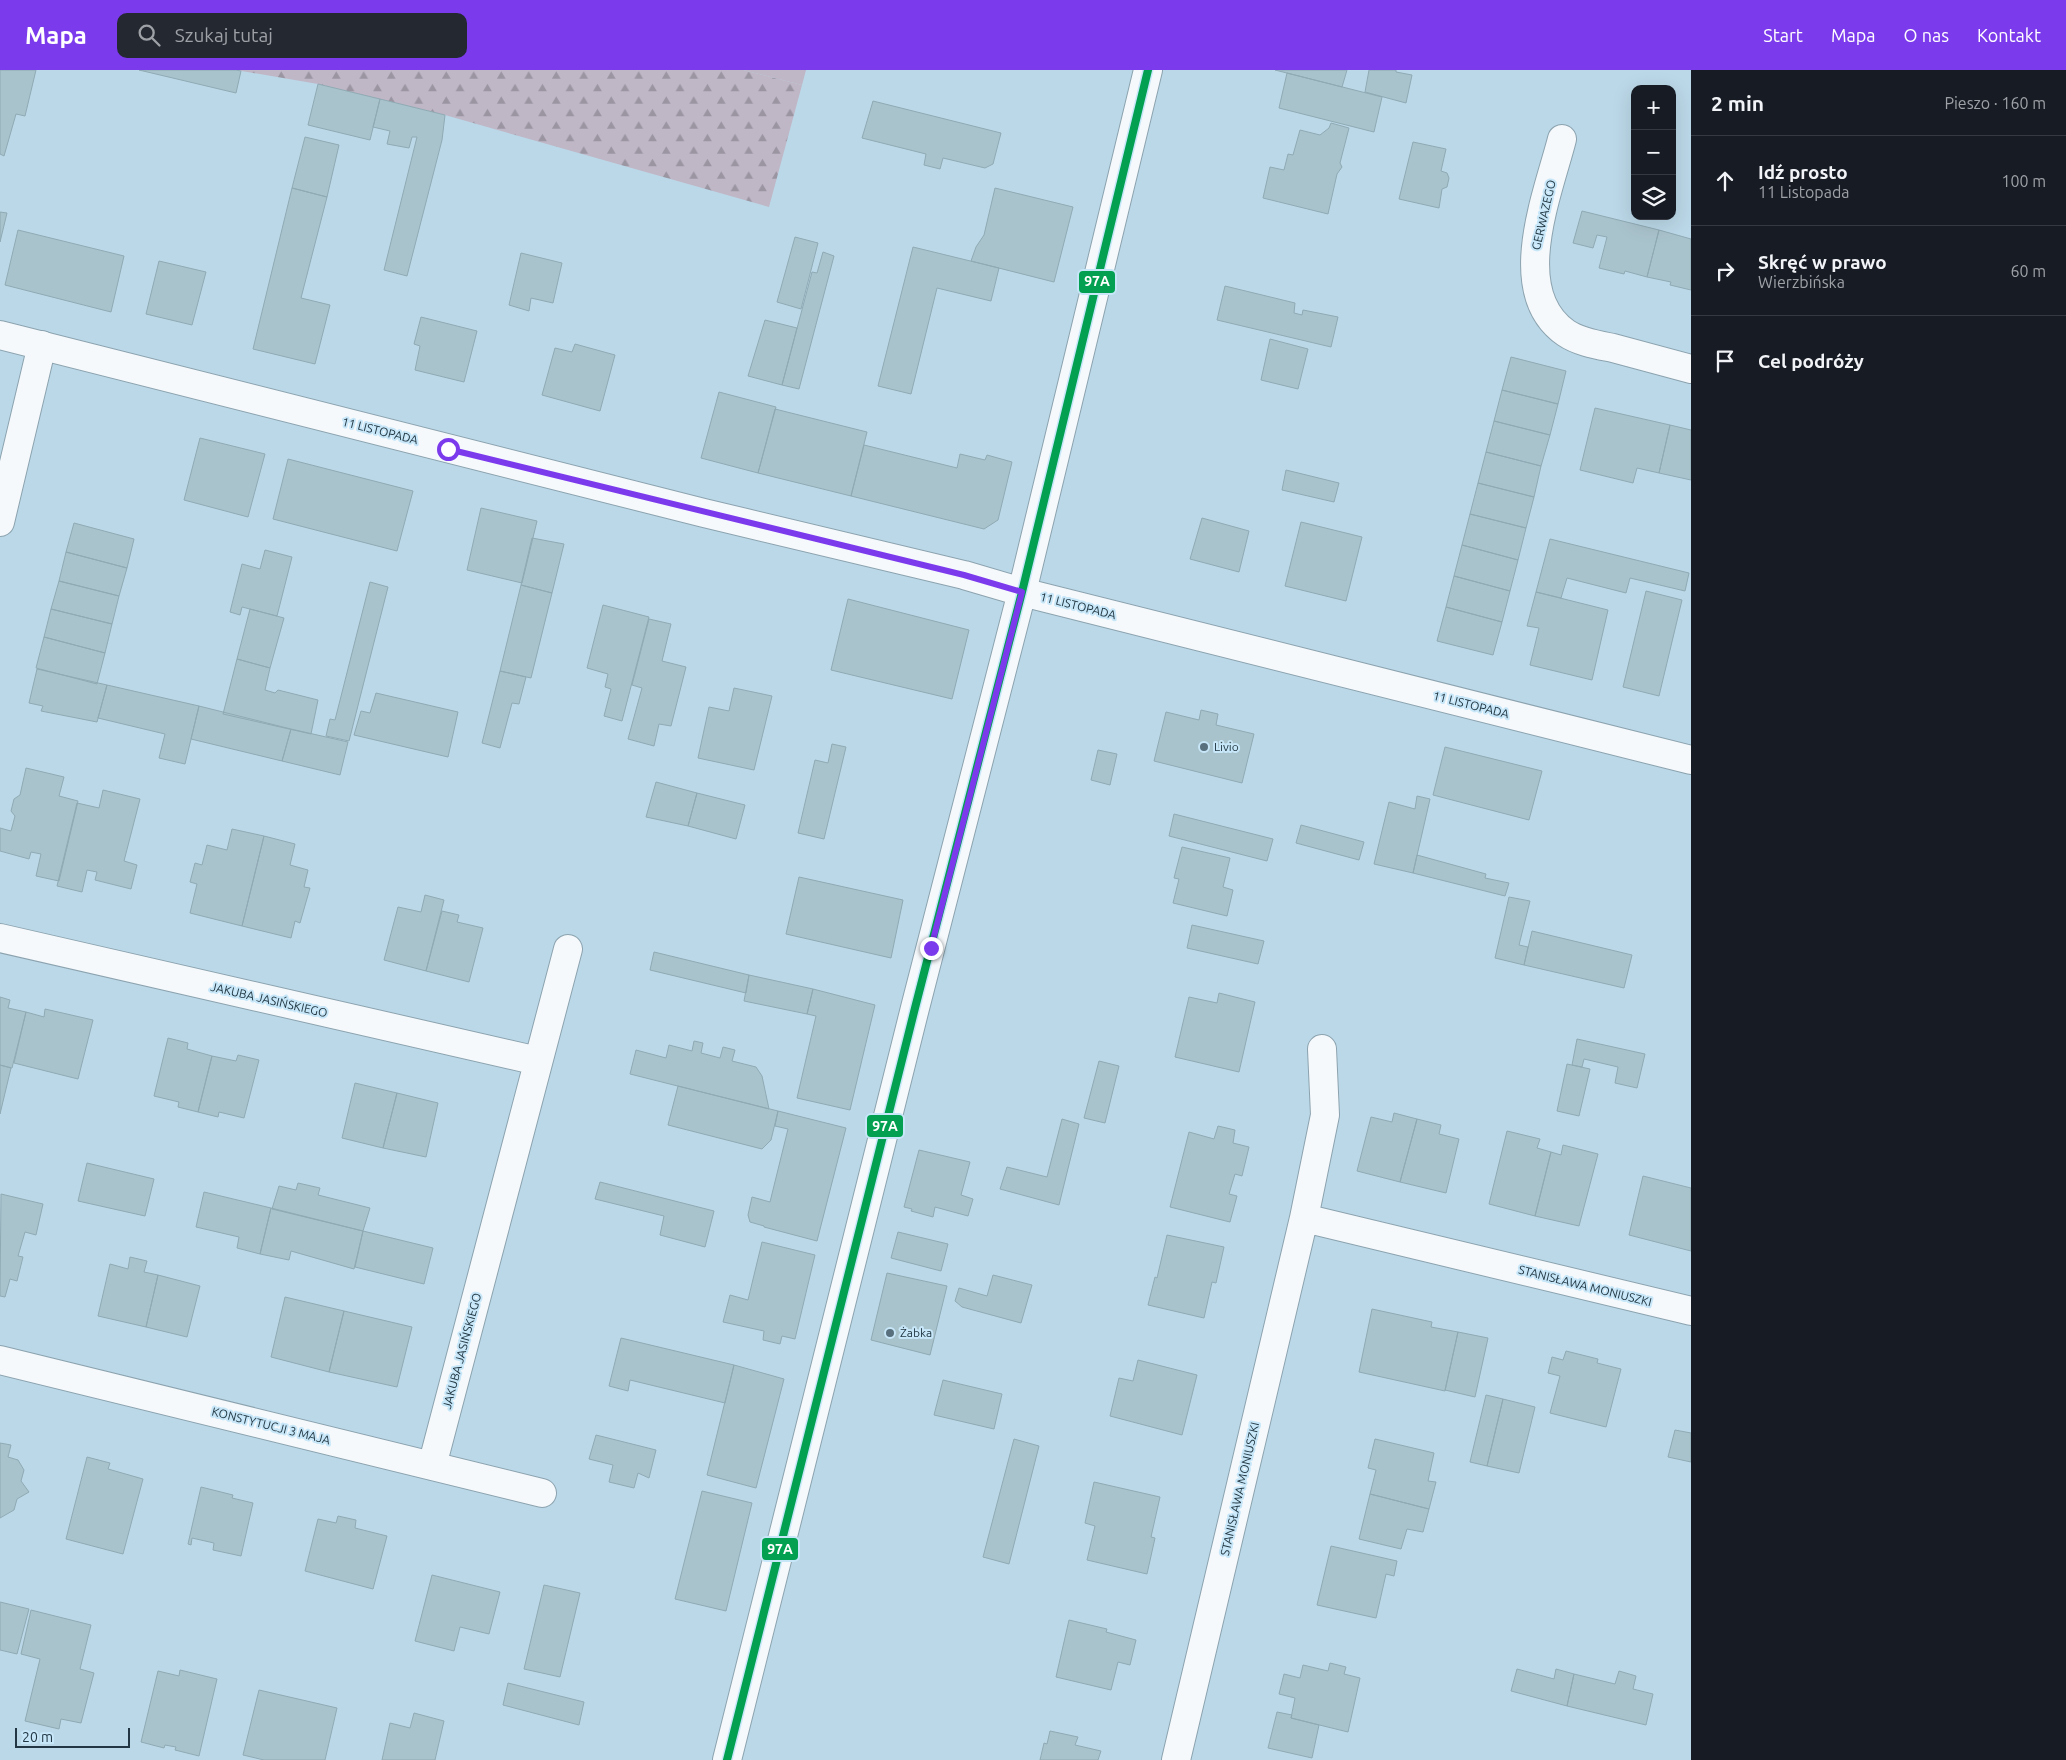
<!DOCTYPE html>
<html lang="pl">
<head>
<meta charset="utf-8">
<style>
	body { margin:0; font-family:Ubuntu,sans-serif; background:#242831; color:#f1f3f6 }
	.controls { position:absolute; right:15px; top:15px; display:grid; overflow:hidden; border-radius:10px; box-shadow:0 5px 20px #0002 }
	.controls button { width:45px; height:45px; display:grid; place-items:center; padding:0; border:0; border-bottom:1px solid #363941; background:#171b24; color:#f1f3f6; font:25px sans-serif }
	.scale { position:absolute; left:15px; bottom:12px; width:115px; box-sizing:border-box; padding-left:5px; border:2px solid #223743; border-top:0; font-size:14px; line-height:18px; white-space:nowrap; color:#223743; -webkit-text-stroke:4px #c7e7f9; paint-order:stroke }
	.stop { position:absolute; width:15px; height:15px; margin:-11px; border:4px solid #7c3aed; border-radius:50%; background:#fff }
	.stop.end { background:#7c3aed; border-color:#fff; box-shadow:0 1px 5px #0008 }
	.list { margin:0; padding:0; list-style:none }
	h2 { display:flex; justify-content:space-between; align-items:center; height:65px; margin:0; padding:0 20px; font-size:21px }
	h2 small { font-size:16px; font-weight:400; color:#9ea1a6 }
	.list li { display:grid; grid-template-columns:32px 1fr auto; gap:15px; align-items:center; box-sizing:border-box; height:90px; padding:0 20px; border-top:1px solid #363941 }
	.list b { display:block; font-size:19px; white-space:nowrap }
	.list p { margin:0; font-size:16px; white-space:nowrap; color:#9ea1a6 }
	.list em { font-size:16px; font-style:normal; color:#9ea1a6 }
	.icon { flex:none; width:28px; height:28px; fill:none; stroke:currentColor; stroke-width:2; stroke-linecap:round; stroke-linejoin:round }
	.map { position:relative; flex:none; width:1691px; height:1690px; overflow:hidden }
	header { display:flex; align-items:center; gap:30px; box-sizing:border-box; height:70px; padding:0 25px; background:#7c3aed; color:#fff }
	header strong { font-size:24px }
	nav { display:flex; gap:28px; margin-inline-start:auto; font-size:18px }
	.search { width:350px; height:45px; background:#242831; display:flex; align-items:center; gap:12px; box-sizing:border-box; padding:0 18px; border-radius:10px; color:#9ea1a6; font-size:19px }
	main { display:flex }
	aside { flex:1; background:#171b24 }
	.map>svg:first-child { display:block }
	.forest { fill:url(#forest-firs) }
	.pitch { fill:#bfb6c6 }
	.building { fill:#a9c3cc; stroke:#90aab4 }
	.lines { fill:none; stroke-linecap:round; stroke-linejoin:round }
	.minor-casing { stroke:#8ca3af; stroke-width:30 }
	.tertiary-casing { stroke:#8ca3af; stroke-width:30 }
	.minor { stroke:#f5f9fc; stroke-width:28 }
	.tertiary { stroke:#f5f9fc; stroke-width:28 }
	.bus-1-casing { stroke:#c7e7f9; stroke-width:11 }
	.bus-1 { stroke:#02a050; stroke-width:8 }
	.route { stroke:#7c3aed; stroke-width:6 }
	.poi-dot { fill:#586f7d; stroke:#c7e7f9; stroke-width:2 }
	.labels { text-anchor:middle; stroke-width:4; stroke-linejoin:round; paint-order:stroke }
	.street-label { font-size:12px; fill:#223743; stroke:#c7e7f9 }
	.poi-label { font-size:12px; fill:#223743; stroke:#c7e7f9; text-anchor:start }
	.line-badge { stroke:#c7e7f9; stroke-width:2 }
	.badge-label { font-size:14px; text-anchor:middle; font-weight:bold; fill:#fff }
</style>
</head>
<body>
<header>
<strong>Mapa</strong>
<div class="search"><svg class="icon" aria-label="search" viewBox="0 0 24 24"><circle cx="10" cy="10" r="6"/><path d="M15 15l6 6"/></svg>Szukaj tutaj</div>
<nav><a>Start</a><a>Mapa</a><a>O nas</a><a>Kontakt</a></nav>
</header>
<main>
<div class="map">
<svg width="1691" height="1690" viewBox="0 0 1691 1690">
	<defs>
		<pattern id="forest-firs" width="22" height="20" patternUnits="userSpaceOnUse" patternTransform="scale(1.25)"><rect width="22" height="20" fill="#bfb6c6"/><path d="M5 1l3.5 6h-7zM16 11l3.5 6h-7z" fill="#9b95a2"/></pattern>
	</defs>
	<rect width="100%" height="100%" fill="#bbd8e8"/>
	<path class="forest" d="M236,0H743L802,15L769,137L445,45L318,14Z"/>
	<path class="pitch" d="M743,0H806L802,15Z"/>
	<path class="building" d="M0,0H36L25,46L16,44L4,86L0,84Z
		M139,0H236L241,1L236,23Z
		M1275,0H1347L1342,17Z
		M1369,0H1396V2L1412,5L1406,33L1365,22Z
		M1287,3L1382,27L1374,62L1279,38Z
		M318,14L380,29L370,70L308,55Z
		M380,29L445,45L442,70L407,206L384,200L417,67H412L409,78L387,74L390,61L373,57Z
		M873,31L1001,63L993,94L985,98L943,88L940,99L924,95L926,84L862,68Z
		M1331,53L1349,58L1340,93L1342,97L1337,104L1328,144L1263,128L1270,97L1284,100L1288,84L1293,85L1300,60L1320,65L1329,58Z
		M305,67L339,75L327,127L292,118Z
		M1413,72L1446,79L1441,101L1447,103L1449,108L1447,117L1442,119L1439,138L1399,129Z
		M292,118L327,127L301,228L330,235L315,294L253,279Z
		M995,118L1073,137L1054,212L971,191L976,177L984,165Z
		M1582,141L1659,160L1647,207L1625,201L1624,204L1599,198L1607,167L1597,165L1593,178L1573,173Z
		M0,142L7,143L0,172Z
		M18,160L124,186L111,242L5,215Z
		M1659,160L1691,169V220L1670,215L1671,212L1647,207Z
		M795,167L818,173L801,239L777,232Z
		M913,177L999,198L991,231L937,218L911,324L878,316Z
		M823,182L834,186L799,319L782,315L812,202L817,203Z
		M521,183L562,193L553,233L531,228L529,241L509,235Z
		M159,191L206,202L192,255L146,244Z
		M1225,216L1295,233L1294,243L1302,245L1303,240L1338,247L1331,277L1217,250Z
		M421,247L477,261L464,312L415,300L420,276L414,274Z
		M765,250L797,258L782,315L748,306Z
		M1270,269L1308,279L1298,319L1261,310Z
		M575,274L615,285L600,341L542,325L555,278L572,282Z
		M1511,287L1566,301L1558,334L1502,320Z
		M1502,320L1558,334L1550,365L1494,351Z
		M719,322L776,337L758,403L701,388Z
		M1595,338L1670,355L1659,403L1637,398L1633,413L1580,400Z
		M775,339L867,362L851,426L758,403Z
		M1494,351L1550,365L1541,396L1486,382Z
		M1670,355L1691,360V410L1659,403Z
		M200,368L265,384L248,447L184,430Z
		M864,375L957,398L960,384L985,390L987,385L1012,392L998,450L984,459L851,426Z
		M1486,382L1541,396L1534,427L1478,413Z
		M288,389L413,421L397,481L273,449Z
		M1286,400L1339,413L1334,432L1282,420Z
		M1478,413L1534,427L1526,458L1470,444Z
		M481,438L537,451L522,513L467,500Z
		M1470,444L1526,458L1518,490L1462,475Z
		M1202,448L1249,461L1239,502L1190,489Z
		M1301,452L1362,467L1346,531L1285,516Z
		M74,453L134,469L127,498L66,482Z
		M532,468L564,474L552,523L521,515Z
		M1550,469L1689,503L1685,521L1630,508L1626,523L1567,508L1561,528L1536,522Z
		M1462,475L1518,490L1510,521L1454,506Z
		M265,480L292,487L277,546L242,537L240,545L230,542L242,494L260,499Z
		M66,482L127,498L119,526L59,511Z
		M1454,506L1510,521L1502,552L1446,537Z
		M59,511L119,526L112,554L51,539Z
		M370,512L388,517L349,671L326,666L330,649L335,650Z
		M521,515L552,523L531,608L500,601Z
		M1646,521L1682,530L1659,626L1623,617Z
		M1536,522L1608,540L1592,610L1530,595L1539,558L1527,556Z
		M848,529L969,560L952,629L831,600Z
		M603,535L649,547L622,651L604,646L611,619L605,617L608,604L587,598Z
		M1446,537L1502,552L1493,585L1437,571Z
		M51,539L112,554L105,583L44,567Z
		M250,539L284,548L270,598L237,589Z
		M649,549L671,554L662,591L686,597L671,656L659,654L654,676L628,669L642,618L632,615Z
		M44,567L105,583L97,614L36,598Z
		M237,589L270,598L265,620L275,623L278,620L318,630L311,664L223,644Z
		M37,599L107,615L97,652L41,641L43,636L29,633Z
		M500,601L526,607L519,634L512,633L500,678L482,673Z
		M107,615L199,636L185,694L159,688L165,664L98,648Z
		M734,618L772,626L754,700L698,688L709,637L729,641Z
		M376,623L458,642L448,687L354,665L361,641L370,643Z
		M199,636L291,659L282,691L191,669Z
		M1201,640L1218,644L1216,655L1254,664L1242,713L1154,691L1166,642L1199,650Z
		M291,659L348,672L340,705L282,691Z
		M832,674L846,677L824,769L798,763L815,690L828,693Z
		M1445,677L1542,701L1529,750L1433,725Z
		M1098,680L1117,684L1110,715L1091,710Z
		M26,698L64,707L59,726L78,731L59,811L36,806L41,784L31,782L29,789L0,781V758L11,761L15,746L11,741L14,729L20,725Z
		M656,712L697,723L688,756L646,747Z
		M103,720L140,729L124,791L137,795L131,819L95,810L97,802L87,800L82,822L57,816L77,733L99,738Z
		M697,723L745,735L736,769L688,756Z
		M1417,726L1430,729L1413,803L1374,794L1389,732L1415,739Z
		M1174,744L1273,769L1267,791L1169,766Z
		M1301,755L1364,772L1359,790L1296,773Z
		M232,759L264,766L242,856L190,843L197,814L190,812L195,793L202,795L207,775L227,780Z
		M264,766L295,774L290,795L308,800L304,817L310,818L300,853L295,851L291,868L242,856Z
		M1182,777L1230,788L1223,817L1233,820L1227,846L1173,833L1179,809L1174,808Z
		M1417,785L1486,804L1485,808L1509,813L1505,826L1413,803Z
		M799,807L903,830L891,888L786,864Z
		M425,825L444,830L426,901L384,890L398,837L421,842Z
		M1509,827L1530,831L1519,875L1528,877L1524,895L1495,888Z
		M442,841L459,845L457,852L483,858L469,912L426,901Z
		M1192,855L1264,871L1258,894L1187,878Z
		M1532,861L1632,885L1624,918L1524,895Z
		M654,882L749,905L746,923L650,900Z
		M749,905L813,919L807,944L744,931Z
		M813,919L875,935L850,1040L797,1028L816,946L807,944Z
		M1219,923L1255,932L1239,1002L1175,987L1189,927L1217,933Z
		M0,927L10,930L8,938L26,942L12,998L0,995Z
		M45,939L93,950L78,1009L14,993L26,942L44,947Z
		M168,968L188,973L187,979L212,986L198,1042L178,1037L179,1032L154,1026Z
		M1577,969L1645,984L1637,1018L1615,1013L1618,997L1584,989L1582,997L1572,995Z
		M694,971L703,973L701,983L720,988L723,977L735,980L732,991L756,997L762,1006L769,1039L630,1004L636,980L666,988L669,975L692,981Z
		M238,985L259,990L244,1048L219,1042L218,1047L198,1042L212,986L236,991Z
		M1099,991L1119,996L1105,1053L1084,1048Z
		M1567,994L1590,999L1579,1046L1557,1041Z
		M0,995L11,998L0,1044Z
		M355,1013L397,1023L383,1078L342,1068Z
		M678,1016L778,1041L771,1070L762,1079L668,1055Z
		M397,1023L438,1033L426,1087L383,1078Z
		M778,1041L846,1058L817,1171L764,1157V1156L750,1152L748,1145L752,1127L770,1132L788,1059L775,1056Z
		M1394,1043L1417,1049L1400,1112L1357,1101L1371,1047L1392,1052Z
		M1062,1049L1079,1054L1059,1135L1000,1119L1007,1097L1047,1107Z
		M1417,1049L1441,1055L1439,1064L1459,1069L1446,1123L1400,1112Z
		M1218,1056L1235,1060L1233,1073L1249,1077L1242,1106L1235,1104L1229,1124L1237,1126L1230,1152L1170,1137L1189,1062L1214,1069Z
		M1507,1061L1540,1069L1537,1078L1551,1082L1535,1146L1489,1134Z
		M1563,1075L1598,1084L1579,1156L1535,1146L1551,1082L1561,1085Z
		M919,1080L970,1092L961,1125L973,1129L968,1146L935,1137L933,1147L911,1141L912,1139L904,1137Z
		M87,1093L154,1109L145,1146L78,1131Z
		M1643,1106L1691,1118V1181L1629,1165Z
		M600,1112L714,1141L705,1177L660,1165L664,1146L595,1129Z
		M298,1113L320,1118L318,1125L370,1138L363,1161L272,1139L279,1116L296,1120Z
		M204,1122L271,1138L260,1184L237,1178L239,1167L196,1157Z
		M1,1124L43,1134L36,1165L25,1162L18,1186L23,1187L17,1211L10,1209L5,1227L0,1226Z
		M271,1138L363,1161L354,1199L291,1181L289,1190L260,1184Z
		M363,1161L433,1178L424,1214L355,1197Z
		M898,1162L948,1174L941,1201L891,1188Z
		M1167,1165L1224,1177L1216,1213L1212,1212L1204,1248L1148,1235L1155,1207L1157,1208Z
		M762,1172L815,1185L795,1269L782,1266L780,1274L763,1270L764,1261L723,1252L730,1225L748,1230Z
		M130,1187L147,1191L144,1202L158,1205L146,1257L98,1246L110,1194L128,1199Z
		M887,1203L947,1216L930,1285L871,1270Z
		M158,1205L200,1216L187,1267L146,1257Z
		M993,1205L1032,1215L1021,1253L962,1237L955,1231L959,1218L987,1226Z
		M285,1227L344,1241L329,1302L271,1287Z
		M1372,1239L1432,1252L1431,1257L1458,1262L1445,1321L1359,1302Z
		M344,1241L412,1257L397,1317L329,1302Z
		M1458,1262L1488,1268L1475,1327L1445,1320Z
		M621,1268L734,1295L725,1333L630,1310L628,1321L609,1316Z
		M1566,1281L1598,1289L1597,1293L1621,1299L1606,1357L1550,1343L1560,1306L1548,1303L1552,1287L1563,1290Z
		M1138,1290L1197,1305L1182,1365L1110,1346L1119,1308L1133,1311Z
		M734,1295L784,1309L756,1418L707,1405Z
		M943,1310L1002,1324L994,1359L934,1345Z
		M1486,1325L1503,1329L1487,1396L1470,1392Z
		M1503,1329L1535,1337L1519,1403L1487,1396Z
		M1675,1360L1691,1363V1392L1668,1387Z
		M596,1365L656,1380L649,1408L638,1403L634,1418L609,1412L613,1395L589,1389Z
		M1014,1369L1039,1376L1009,1494L983,1487Z
		M1375,1369L1434,1383L1428,1411L1436,1412L1429,1439L1370,1424L1376,1400L1368,1398Z
		M0,1373L11,1375L8,1387L18,1390L24,1400L21,1411L29,1422L17,1429L14,1440L0,1448Z
		M87,1387L110,1393L108,1399L143,1409L123,1484L66,1469Z
		M1094,1412L1160,1427L1151,1467L1155,1468L1147,1504L1087,1490L1095,1456L1085,1453Z
		M201,1417L233,1425L232,1428L253,1433L241,1486L213,1480L214,1473L192,1468L191,1475L188,1474Z
		M702,1421L752,1433L726,1541L675,1529Z
		M1370,1424L1429,1439L1423,1462L1407,1459L1401,1479L1359,1469Z
		M338,1446L356,1450L355,1458L387,1466L373,1519L305,1501L318,1449L336,1453Z
		M1331,1476L1397,1491L1394,1506L1386,1504L1376,1548L1317,1535Z
		M432,1505L500,1522L489,1564L460,1557L454,1581L415,1571Z
		M544,1515L580,1523L560,1607L524,1599Z
		M0,1532L29,1539L17,1584L0,1580Z
		M31,1540L91,1555L80,1599L94,1603L81,1653L61,1649L59,1659L25,1651L40,1589L21,1584Z
		M1069,1550L1107,1559L1106,1562L1136,1570L1130,1595L1118,1592L1111,1620L1056,1607Z
		M1330,1593L1346,1597L1344,1604L1360,1608L1348,1662L1291,1648L1295,1628L1279,1624L1284,1604L1300,1608L1303,1595L1328,1601Z
		M1517,1599L1554,1609L1556,1599L1574,1604L1567,1636L1511,1621Z
		M180,1600L217,1609L199,1686L175,1680L176,1677L165,1675L164,1678L141,1672L158,1601L179,1606Z
		M1619,1601L1636,1606L1633,1619L1653,1624L1646,1655L1567,1636L1574,1604L1615,1614Z
		M508,1613L584,1632L579,1655L503,1635Z
		M259,1620L337,1638L325,1690H264L243,1685Z
		M1277,1642L1292,1645L1291,1648L1319,1655L1312,1688L1268,1678Z
		M414,1643L444,1651L435,1690H382L390,1653L410,1658Z
		M1050,1661L1078,1667L1075,1675L1101,1681L1098,1690H1040L1044,1673L1047,1674Z"/>
	<g class="lines">
		<defs>
			<path id="minor" d="M1562,69C1548,124 1507,222 1566,263C1579,272 1598,275 1613,278C1639,285 1665,292 1691,299
				M0,452L42,275
				M0,868L538,991
				M1304,1148L1325,1045L1322,979
				M0,1290L542,1423
				M432,1396L568,879
				M1176,1690L1304,1148L1691,1241"/>
			<path id="tertiary" d="M0,265L704,443L964,505L1022,522L1691,690
				M727,1690L915,938L1022,522L1148,0"/>
		</defs>
		<use href="#minor" class="minor-casing"/>
		<use href="#tertiary" class="tertiary-casing"/>
		<use href="#minor" class="minor"/>
		<use href="#tertiary" class="tertiary"/>
		<defs>
			<path id="bus-1" d="M727,1690L915,938L1022,522L1148,0"/>
		</defs>
		<use href="#bus-1" class="bus-1-casing"/>
		<use href="#bus-1" class="bus-1"/>
	</g>
	<g class="lines">
		<path class="route" d="M448,379L964,505L1022,522L931,878"/>
	</g>
	<g class="poi-dot">
		<circle cx="1204" cy="677" r="5"/>
		<circle cx="890" cy="1263" r="5"/>
	</g>
	<g class="labels">
		<g class="street-label">
			<text transform="translate(1544 145) rotate(-77)" y="4">GERWAZEGO</text>
			<text transform="translate(380 361) rotate(14)" y="4">11 LISTOPADA</text>
			<text transform="translate(1078 536) rotate(14)" y="4">11 LISTOPADA</text>
			<text transform="translate(1471 635) rotate(14)" y="4">11 LISTOPADA</text>
			<text transform="translate(269 930) rotate(13)" y="4">JAKUBA JASIŃSKIEGO</text>
			<text transform="translate(1585 1216) rotate(14)" y="4">STANISŁAWA MONIUSZKI</text>
			<text transform="translate(462 1281) rotate(-75)" y="4">JAKUBA JASIŃSKIEGO</text>
			<text transform="translate(271 1356) rotate(14)" y="4">KONSTYTUCJI 3 MAJA</text>
			<text transform="translate(1240 1419) rotate(-77)" y="4">STANISŁAWA MONIUSZKI</text>
		</g>
		<g class="poi-label">
			<text x="1214" y="681">Livio</text>
			<text x="900" y="1267">Żabka</text>
		</g>
	</g>
	<g class="line-badge">
		<rect x="1078" y="200" width="38" height="24" rx="5" fill="#02a050"/>
		<rect x="866" y="1044" width="38" height="24" rx="5" fill="#02a050"/>
		<rect x="761" y="1467" width="38" height="24" rx="5" fill="#02a050"/>
	</g>
	<g class="badge-label">
		<text x="1097" y="216">97A</text>
		<text x="885" y="1061">97A</text>
		<text x="780" y="1484">97A</text>
	</g>
</svg>
<div class="controls">
<button>+</button>
<button>−</button>
<button><svg class="icon" aria-label="layers" viewBox="0 0 24 24"><path d="M12 4l9 5-9 5-9-5zM3 14l9 5 9-5"/></svg></button>
</div>
<div class="scale">20 m</div>
<div class="stop" style="left:448px;top:379px"></div>
<div class="stop end" style="left:931px;top:878px"></div>
</div>
<aside>
<h2>2 min<small>Pieszo · 160 m</small></h2>
<ul class="list">
<li><svg class="icon" aria-label="ahead" viewBox="0 0 24 24"><path d="M12 20V5M6 11l6-6 6 6"/></svg><div><b>Idź prosto</b><p>11 Listopada</p></div><em>100 m</em></li>
<li><svg class="icon" aria-label="right" viewBox="0 0 24 24"><path d="M7 20v-9h11M14 6l5 5-5 5"/></svg><div><b>Skręć w prawo</b><p>Wierzbińska</p></div><em>60 m</em></li>
<li><svg class="icon" aria-label="arrive" viewBox="0 0 24 24"><path d="M6 21V4h12l-3 4 3 4H6"/></svg><div><b>Cel podróży</b></div></li>
</ul>
</aside>
</main>
</body>
</html>
